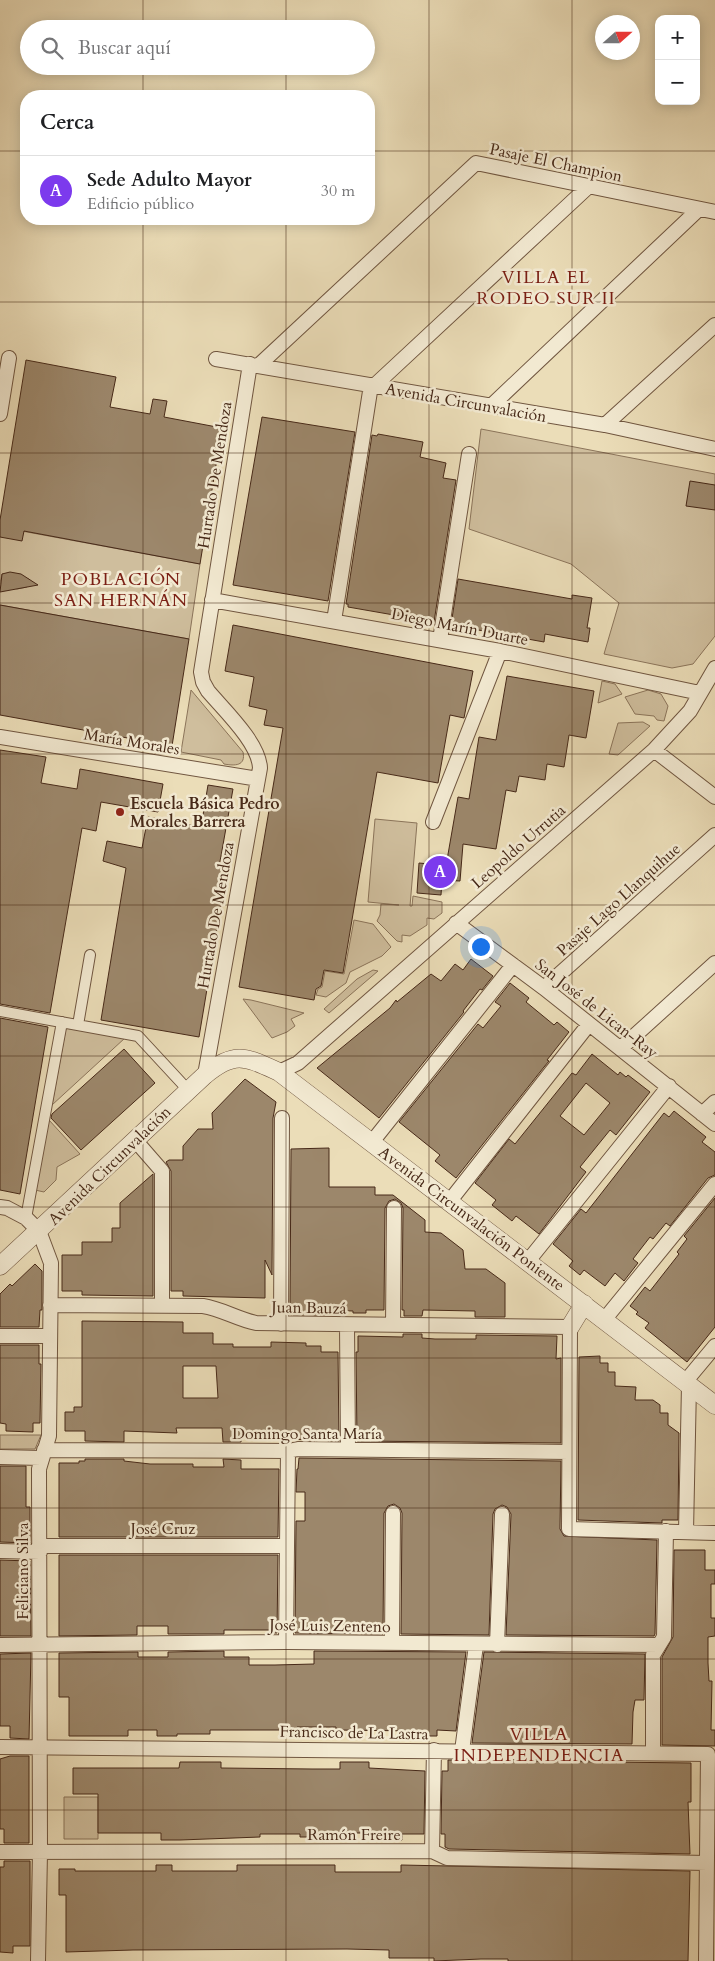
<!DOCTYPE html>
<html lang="es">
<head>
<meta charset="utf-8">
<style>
	body { margin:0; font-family:Cardo,serif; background:#f2f2f2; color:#202124 }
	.controls { position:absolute; right:15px; top:15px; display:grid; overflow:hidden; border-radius:10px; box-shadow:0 2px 12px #0003 }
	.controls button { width:45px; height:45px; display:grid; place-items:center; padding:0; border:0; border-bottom:1px solid #e0e0e0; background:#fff; color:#202124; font:25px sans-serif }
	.compass { position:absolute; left:595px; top:15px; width:45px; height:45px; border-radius:50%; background:#fff; box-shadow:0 2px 12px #0003; rotate:69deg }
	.you { position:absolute; left:480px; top:946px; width:18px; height:18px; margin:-12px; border:4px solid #fff; border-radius:50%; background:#1a73e8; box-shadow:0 0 0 8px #1a73e833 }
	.badge { display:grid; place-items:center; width:32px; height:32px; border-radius:50%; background:#7c3aed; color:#fff; font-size:16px; font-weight:700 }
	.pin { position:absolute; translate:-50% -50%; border:2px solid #fff; box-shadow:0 1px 5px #0006 }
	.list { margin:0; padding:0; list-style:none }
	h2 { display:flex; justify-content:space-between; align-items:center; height:65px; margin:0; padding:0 20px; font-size:21px }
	h2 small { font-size:16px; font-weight:400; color:#757577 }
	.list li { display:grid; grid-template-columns:32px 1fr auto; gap:15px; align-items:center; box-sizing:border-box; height:70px; padding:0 20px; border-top:1px solid #e0e0e0 }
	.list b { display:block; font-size:19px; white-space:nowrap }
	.list p { margin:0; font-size:16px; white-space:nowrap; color:#757577 }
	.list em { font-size:16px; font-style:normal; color:#757577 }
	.icon { flex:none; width:28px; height:28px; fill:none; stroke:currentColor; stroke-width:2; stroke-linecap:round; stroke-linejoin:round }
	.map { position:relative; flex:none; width:715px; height:1961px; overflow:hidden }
	.search { position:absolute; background:#fff; box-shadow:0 2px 12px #0003; left:20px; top:20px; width:355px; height:55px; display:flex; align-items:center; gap:12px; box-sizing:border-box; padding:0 18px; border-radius:28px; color:#757577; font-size:19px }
	.panel { position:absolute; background:#fff; box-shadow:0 2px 12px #0003; left:20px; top:90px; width:355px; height:135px; border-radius:20px }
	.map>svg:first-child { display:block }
	.green { fill:#cfbe9d; stroke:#8b745a; fill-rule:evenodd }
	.building { fill:#9c876b; stroke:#472918; fill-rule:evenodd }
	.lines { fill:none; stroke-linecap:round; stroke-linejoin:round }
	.pedestrian-casing { stroke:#705640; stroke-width:12 }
	.minor-casing { stroke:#705640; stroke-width:16 }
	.tertiary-casing { stroke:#705640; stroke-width:19 }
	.pedestrian { stroke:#f2e9d1; stroke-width:10 }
	.minor { stroke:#f2e9d1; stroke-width:14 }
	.tertiary { stroke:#f2e9d1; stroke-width:18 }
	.grid { fill:none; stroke:#472918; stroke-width:1; stroke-opacity:0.55 }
	.poi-dot { fill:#8f2418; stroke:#f2e9d1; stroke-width:2 }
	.labels { text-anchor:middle; stroke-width:5; stroke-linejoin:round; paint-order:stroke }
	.street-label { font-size:16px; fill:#472918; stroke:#f2e9d1 }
	.poi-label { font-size:16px; font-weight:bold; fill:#472918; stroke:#f2e9d1; text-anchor:start }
	.neighbourhood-label { font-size:18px; letter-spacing:1px; fill:#7a1f14; stroke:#f2e9d1 }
</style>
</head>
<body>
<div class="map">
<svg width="715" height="1961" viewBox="0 0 715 1961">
	<rect width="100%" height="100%" fill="#ebddb8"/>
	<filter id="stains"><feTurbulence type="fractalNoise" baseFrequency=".004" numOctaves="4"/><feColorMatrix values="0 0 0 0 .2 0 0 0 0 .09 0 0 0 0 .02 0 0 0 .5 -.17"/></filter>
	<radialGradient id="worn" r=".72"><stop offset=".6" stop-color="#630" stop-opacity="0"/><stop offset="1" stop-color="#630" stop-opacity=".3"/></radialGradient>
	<path class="green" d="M481,429L715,474V636L693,664L672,668L604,654L619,603L571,564L469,529Z
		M0,527L200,564L189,639L0,605ZM2,574L29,579L27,587L17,589L0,583Z
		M602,681L615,684L622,694L598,703Z
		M191,690L243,752C246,766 235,766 224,764L221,760L181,752Z
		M648,690L661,694L668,706L664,721L657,720L654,716L635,714L625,697Z
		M643,722L650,726L618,755L609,754L618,723Z
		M375,819L417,823L410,906H412L413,896L442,902V913L434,919L427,918V925L410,936L402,935V942L397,941L377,921L380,915L381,904L399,905L368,902Z
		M354,920L373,924L391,947L382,956L350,972L346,983L326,997L316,995L318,989L322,987L325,971L344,974Z
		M373,970L378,971L329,1013L324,1009L357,979Z
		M243,999L251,1000L304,1013L291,1019L295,1026L287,1032L272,1038Z
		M66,1028L125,1038L52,1105Z
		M49,1120L80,1154L57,1167L56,1180L44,1192L35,1190Z
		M0,1435H41L35,1449H0Z
		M64,1797H98V1839H64Z"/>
	<path class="building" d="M26,360L116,377L110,407L150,414L153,399L167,401L164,417L222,428L200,564L24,531L22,541L0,537V520Z
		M262,417L355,432L328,601L233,585Z
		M378,434L423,442L420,457L446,463L443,478L456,480L434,622L348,607V604H346L372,435L377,436Z
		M690,481L715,485V510L686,506Z
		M10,572L21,574L38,585L0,592L2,574Z
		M458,579L572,599V595L592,598L587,628H590L588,642L545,634L544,642L451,625Z
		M0,605L189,639L172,746L0,715Z
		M233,625L473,671L464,718L450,715L438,783L377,772L343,973L324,970L321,986L316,989L314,1000L239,987L283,728L264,725L267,710L249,706L254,677L225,671Z
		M507,676L594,691L586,738L569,735L564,767L547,764L545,780L519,776L516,792L506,790L496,849L463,844L460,881L442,880L441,895L417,893L419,863L439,865V860H447L458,797L469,799L479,737L496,740Z
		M0,750L46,757L41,783L77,789L80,769L163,784L158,812L101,802L96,831L82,828L50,1013L0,1004Z
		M208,785L233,789L219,867L227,869L199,1037L101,1020L126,868L103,861L107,841L142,848L148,817L201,827Z
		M471,959L493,976L482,990L480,989L463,1011L464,1012L379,1118L317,1068L390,1008L396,1000L397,1002L431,974L441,981L455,964L463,970Z
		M510,983L529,998L526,1002L554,1025L557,1022L569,1032L547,1060L549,1061L544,1067L456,1178L435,1161L440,1155L399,1122L478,1024L483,1028L501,1006L495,1002Z
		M0,1018L48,1027L20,1194L0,1190Z
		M124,1049L155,1083L81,1150L51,1118L52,1114Z
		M592,1054L618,1075L620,1072L626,1077L628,1075L650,1092L616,1135L610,1130L580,1167L586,1172L539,1234L516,1216L512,1221L492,1205L496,1200L475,1183L509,1139L515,1144L572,1073L576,1075ZM586,1083L610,1103L584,1135L560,1116Z
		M245,1079L276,1102L273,1118L272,1275L265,1260V1298L183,1296V1291H171V1171L166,1162L169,1160H183V1146L198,1129H213L212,1113Z
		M674,1111L706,1137L702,1142L715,1152V1175L708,1178L670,1226L666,1223L653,1239L650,1237L633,1259L638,1263L624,1281L615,1273L605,1286L584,1270L580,1275L569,1266L573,1261L553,1244L581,1209L586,1213L664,1113L669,1117Z
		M329,1148V1187H375V1195H393L425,1220V1232L441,1233L463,1250L465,1269H486L505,1283V1317H475V1311L423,1310L422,1316H404V1310H402L403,1208L401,1203L395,1199L389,1201L385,1208L384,1310H366V1313H353V1311L325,1310V1315H293L290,1308L291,1149Z
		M153,1174V1296L82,1295V1291H62V1255H82V1242H112V1228H120V1203Z
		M715,1198V1327L687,1362L645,1328L649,1323L636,1314L638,1312L630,1306L645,1287L650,1291L679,1254L677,1252L687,1239L684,1236Z
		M35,1264L42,1271V1310H40L39,1327H0V1294L10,1284L12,1286Z
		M82,1321L183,1322V1333H213V1344H233V1347H271V1342L306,1343V1346H321V1352H338L339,1441L284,1439V1435H267L266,1431H241V1442H223L222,1428H176L177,1433L124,1431V1442L85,1441V1431H65V1412H74V1407H82ZM183,1366H216L218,1398H183Z
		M403,1334H422V1338L435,1339H476V1335L557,1336L556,1359L561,1358V1443L357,1441L356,1352H358V1336L403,1337Z
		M0,1345H39V1364H41L40,1423H33V1432L6,1431V1424L0,1423Z
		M600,1356V1363H608V1372H615V1386L636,1387L635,1400H653L660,1405V1413H668V1425L679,1433L678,1520H662V1523L578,1520L579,1357Z
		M299,1458L561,1461L560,1529L564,1536L657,1540L655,1634L654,1636L506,1635L511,1514L507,1507L502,1505L495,1509L493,1514L489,1635L401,1634L402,1513L400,1508L394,1504L388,1506L384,1513L383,1634L295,1633L296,1521H305V1492H296L297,1469H298Z
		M85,1459H124V1461L150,1464H193V1467H224L223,1459L241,1460V1469H279L278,1537H59V1463H79V1461H85Z
		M0,1466H26V1507H30V1543L0,1542Z
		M674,1550H705V1570H715V1584H711V1618H715V1636L708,1637V1663L709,1681H712L711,1730H715V1746L662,1745V1657L673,1637Z
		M59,1555H278L277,1633H271L270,1630H224V1634H168V1626H137V1635L59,1636Z
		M0,1560L30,1561L31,1636H0Z
		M224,1651V1657H249V1665H275L314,1664V1651L466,1652L456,1731L437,1730V1736H418V1731L336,1730V1727H297V1737H283V1730H210V1734H177V1736H157V1730H128V1736H69V1697H59V1653L138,1652V1657H168V1652Z
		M484,1652L645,1654L644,1700H635L633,1712L632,1744L472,1743Z
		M31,1653L29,1739L10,1738V1726H0V1654Z
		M10,1756H29V1843H4V1829H0V1759Z
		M448,1760L691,1763V1802H688L690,1854L449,1849L445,1847V1834H441L442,1771H448Z
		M180,1762H221V1768L312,1769H340V1762H369V1768L425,1771L424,1834H402V1840H382V1833H341V1835H330V1837H300V1834H260V1837L180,1840H161V1833H98V1794H73V1768H179Z
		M4,1861H30V1946H13V1953L0,1952V1867H4Z
		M156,1865H172V1871H237V1865H335V1872H401V1865L690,1871L688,1961H508V1959H481L434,1961V1958H389V1950L347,1949L133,1950L66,1952V1895H59V1869H75V1871H156Z"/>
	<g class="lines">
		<defs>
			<path id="pedestrian" d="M0,1011L138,1036L188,1090
				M78,1025L90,955
				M26,1218L62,1022"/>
			<path id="minor" d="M216,359L605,425L715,449
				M258,366L476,163L715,212
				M374,386L589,186
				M491,406L699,209
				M0,414L9,358
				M605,425L715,325
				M212,600L500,651L700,693
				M334,621L371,385
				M440,640L469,454
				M0,737L258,779
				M654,750L715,797
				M433,822L500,651
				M456,923L544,988L715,1124
				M544,988L715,835
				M621,1048L715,963
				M279,1072L298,1063L654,750L690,711L715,668
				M205,1075L260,768C259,743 225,711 208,691L203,682L201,672L250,364
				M702,1114L715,1102
				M135,1140L162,1171V1306
				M372,1142L513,965
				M449,1202L589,1024
				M0,1207L7,1208L26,1218L39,1231L51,1263L49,1436L39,1469L40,1852L38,1961
				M528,1261L669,1086
				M50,1305L203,1306C222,1309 237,1319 256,1323L570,1327L569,1529L715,1533
				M604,1320L715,1184
				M281,1324L282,1118
				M347,1325L348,1449
				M393,1325L394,1208
				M0,1336H50
				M685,1382L715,1346
				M44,1450L288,1451L298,1449L569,1452
				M0,1457L41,1458
				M686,1532L689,1385
				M39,1546H287
				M0,1551L40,1552
				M286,1642L288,1451
				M392,1643L393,1513
				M0,1645L286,1642L659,1645
				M497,1645L502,1514
				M0,1747L708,1754L706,1961
				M462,1751L476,1645
				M653,1753V1655L664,1637L666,1531
				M432,1851L434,1750
				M0,1852L432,1851L447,1858L707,1863"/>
			<path id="tertiary" d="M0,1266L205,1075C235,1050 246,1057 279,1072L715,1405
				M570,1327L584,1304"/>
		</defs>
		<use href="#pedestrian" class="pedestrian-casing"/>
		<use href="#minor" class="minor-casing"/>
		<use href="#tertiary" class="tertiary-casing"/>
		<use href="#pedestrian" class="pedestrian"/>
		<use href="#minor" class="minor"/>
		<use href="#tertiary" class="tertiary"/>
	</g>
	<path class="grid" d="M143,0V29M286,0V29M429,0V1961M572,0V1961M143,66V96M286,66V96M0,151H26M369,151H715M143,219V1961M286,219V1961M0,302H715M0,453H715M0,603H715M0,754H715M0,905H715M0,1056H715M0,1207H715M0,1358H715M0,1508H715M0,1659H715M0,1810H715"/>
	<circle class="poi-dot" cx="120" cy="812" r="5"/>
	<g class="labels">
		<g class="street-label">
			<text transform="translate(556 162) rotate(12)" y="6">Pasaje El Champion</text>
			<text transform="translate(466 402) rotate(10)" y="6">Avenida Circunvalación</text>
			<text transform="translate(214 475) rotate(-81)" y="6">Hurtado De Mendoza</text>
			<text transform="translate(460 626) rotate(11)" y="6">Diego Marín Duarte</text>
			<text transform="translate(132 741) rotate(9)" y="6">María Morales</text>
			<text transform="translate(518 846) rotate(-41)" y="6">Leopoldo Urrutia</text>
			<text transform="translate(618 899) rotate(-42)" y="6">Pasaje Lago Llanquihue</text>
			<text transform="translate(215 915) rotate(-80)" y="6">Hurtado De Mendoza</text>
			<text transform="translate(597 1008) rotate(38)" y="6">San José de Lican-Ray</text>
			<text transform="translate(109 1165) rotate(-44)" y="6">Avenida Circunvalación</text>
			<text transform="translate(472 1218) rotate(37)" y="6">Avenida Circunvalación Poniente</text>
			<text transform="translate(309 1307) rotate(1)" y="6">Juan Bauzá</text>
			<text x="307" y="1439">Domingo Santa María</text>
			<text x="163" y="1534">José Cruz</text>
			<text transform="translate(22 1571) rotate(-90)" y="6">Feliciano Silva</text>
			<text transform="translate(330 1625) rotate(1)" y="6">José Luis Zenteno</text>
			<text transform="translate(354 1732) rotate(1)" y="6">Francisco de La Lastra</text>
			<text x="354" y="1840">Ramón Freire</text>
		</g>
		<g class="poi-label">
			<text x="130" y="809">Escuela Básica Pedro<tspan x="130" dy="18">Morales Barrera</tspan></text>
		</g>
		<g class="neighbourhood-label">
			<text x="546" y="283">VILLA EL<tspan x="546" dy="21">RODEO SUR II</tspan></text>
			<text x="121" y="585">POBLACIÓN<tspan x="121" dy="21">SAN HERNÁN</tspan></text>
			<text x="539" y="1740">VILLA<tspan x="539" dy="21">INDEPENDENCIA</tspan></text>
		</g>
	</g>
	<rect width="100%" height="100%" filter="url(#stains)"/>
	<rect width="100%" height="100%" fill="url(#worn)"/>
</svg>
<div class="controls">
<button>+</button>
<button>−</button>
</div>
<svg class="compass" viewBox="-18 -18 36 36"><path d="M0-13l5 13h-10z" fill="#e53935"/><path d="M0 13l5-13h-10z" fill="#757577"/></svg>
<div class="you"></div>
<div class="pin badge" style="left:440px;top:872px">A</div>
<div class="search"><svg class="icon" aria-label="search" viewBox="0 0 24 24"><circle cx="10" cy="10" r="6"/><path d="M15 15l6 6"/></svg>Buscar aquí</div>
<section class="panel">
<h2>Cerca<small></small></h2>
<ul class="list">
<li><span class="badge">A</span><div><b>Sede Adulto Mayor</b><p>Edificio público</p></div><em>30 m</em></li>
</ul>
</section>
</div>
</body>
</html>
